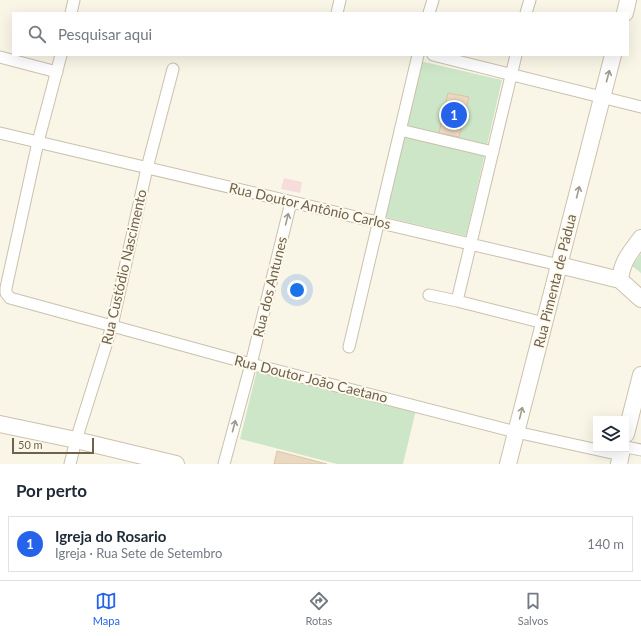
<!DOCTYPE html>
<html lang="pt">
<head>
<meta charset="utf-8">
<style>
	body { margin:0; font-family:Lato,sans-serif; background:#f6f6f7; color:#1f2937 }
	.controls { position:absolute; right:12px; bottom:12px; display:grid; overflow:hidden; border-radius:0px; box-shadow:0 4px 16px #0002 }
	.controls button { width:36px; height:36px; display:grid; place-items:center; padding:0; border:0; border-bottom:1px solid #e0e1e3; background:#fff; color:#1f2937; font:20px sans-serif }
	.scale { position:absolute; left:12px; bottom:10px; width:82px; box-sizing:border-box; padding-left:4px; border:2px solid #70614e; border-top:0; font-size:11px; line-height:14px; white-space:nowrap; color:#70614e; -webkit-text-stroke:3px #fdfaed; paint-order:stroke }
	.you { position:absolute; left:297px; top:290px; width:14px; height:14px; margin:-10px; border:3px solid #fff; border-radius:50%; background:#1a73e8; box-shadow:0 0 0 6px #1a73e833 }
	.badge { display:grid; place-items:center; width:26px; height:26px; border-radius:50%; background:#2563eb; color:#fff; font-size:13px; font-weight:700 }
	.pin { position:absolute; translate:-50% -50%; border:2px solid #fff; box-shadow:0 1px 4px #0006 }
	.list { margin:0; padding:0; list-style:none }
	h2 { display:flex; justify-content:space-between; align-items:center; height:52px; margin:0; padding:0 16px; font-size:17px }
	h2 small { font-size:13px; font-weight:400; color:#747a83 }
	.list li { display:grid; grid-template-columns:26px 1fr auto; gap:12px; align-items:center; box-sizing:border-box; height:56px; margin:0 8px 8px; padding:0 8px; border:1px solid #e0e1e3; border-radius:0px }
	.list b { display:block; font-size:15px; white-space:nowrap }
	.list p { margin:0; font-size:13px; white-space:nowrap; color:#747a83 }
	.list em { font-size:13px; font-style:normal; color:#747a83 }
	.icon { flex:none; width:22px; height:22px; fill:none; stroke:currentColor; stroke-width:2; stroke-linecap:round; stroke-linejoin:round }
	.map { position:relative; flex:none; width:641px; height:464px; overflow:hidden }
	.search { position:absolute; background:#fff; box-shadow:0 4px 16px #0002; left:12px; right:12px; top:12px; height:44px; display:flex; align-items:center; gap:10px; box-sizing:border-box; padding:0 14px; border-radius:0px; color:#747a83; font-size:15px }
	.sheet { height:116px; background:#fff }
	nav { display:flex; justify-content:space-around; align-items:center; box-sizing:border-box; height:56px; border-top:1px solid #e0e1e3; background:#fff; font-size:11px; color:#747a83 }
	nav a { display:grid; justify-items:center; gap:2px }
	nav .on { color:#2563eb }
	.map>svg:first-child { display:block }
	.medical { fill:#f6dddb }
	.green { fill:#cde6c7 }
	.building { fill:#ead9c0; stroke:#ddc4a4 }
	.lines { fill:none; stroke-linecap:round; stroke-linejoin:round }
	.street-casing { stroke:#cac0ae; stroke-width:13 }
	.secondary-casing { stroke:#cdc1ac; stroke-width:18 }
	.street { stroke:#fff; stroke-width:11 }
	.secondary { stroke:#fff; stroke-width:16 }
	.oneway { stroke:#a2988c }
	.labels { text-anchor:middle; stroke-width:4; stroke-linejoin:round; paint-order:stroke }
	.street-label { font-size:14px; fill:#70614e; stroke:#fdfaed }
</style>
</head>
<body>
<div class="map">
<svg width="641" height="464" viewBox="0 0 641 464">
	<rect width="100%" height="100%" fill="#faf6e7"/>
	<path class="medical" d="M284,178L302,182L300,193L281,189Z"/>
	<path class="green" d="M420,61L502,80L466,236L385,217Z
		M641,254V273L632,266Z
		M257,370L416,410L403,464H337L240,439Z"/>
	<path class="building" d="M448,93L469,97L459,137L439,133Z
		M277,451L327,464H274Z"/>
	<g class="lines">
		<defs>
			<path id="street" d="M71,13L74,0
				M337,13L340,0
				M429,13L433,0
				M526,13L530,0
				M61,55L38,142L6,288V293L10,298L251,364L516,432L621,455
				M433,55L641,107
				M0,57L57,72
				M400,130L493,152
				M0,133L559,265
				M429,295L457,301L544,323
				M457,301L516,55
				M349,347L418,55
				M626,447L641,450
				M70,464L76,440L112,326L147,168L173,69
				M224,464L251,364L291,202"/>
			<path id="secondary" d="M625,13L628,0
				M559,265L620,280L641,299
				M620,280C622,261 630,253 641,238
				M0,424L76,440L176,464
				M626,434L641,375
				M508,464L613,55
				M619,464L622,449"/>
		</defs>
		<use href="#street" class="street-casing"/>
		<use href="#secondary" class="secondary-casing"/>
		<use href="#street" class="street"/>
		<use href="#secondary" class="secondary"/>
	</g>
	<defs><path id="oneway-shaft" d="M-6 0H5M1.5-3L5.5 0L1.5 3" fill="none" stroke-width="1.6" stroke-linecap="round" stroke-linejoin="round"/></defs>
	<g class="oneway">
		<use href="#oneway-shaft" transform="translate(608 76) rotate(-75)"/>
		<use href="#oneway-shaft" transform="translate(578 192) rotate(-76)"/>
		<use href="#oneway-shaft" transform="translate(287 219) rotate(-76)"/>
		<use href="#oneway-shaft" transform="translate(521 413) rotate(-76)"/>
		<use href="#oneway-shaft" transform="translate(234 426) rotate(-75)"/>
	</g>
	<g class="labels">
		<g class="street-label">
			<text transform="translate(310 206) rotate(13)" y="5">Rua Doutor Antônio Carlos</text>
			<text transform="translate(124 267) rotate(-77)" y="5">Rua Custódio Nascimento</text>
			<text transform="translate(555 281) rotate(-76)" y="5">Rua Pimenta de Pádua</text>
			<text transform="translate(270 287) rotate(-76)" y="5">Rua dos Antunes</text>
			<text transform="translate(311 379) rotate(14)" y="5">Rua Doutor João Caetano</text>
		</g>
	</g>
</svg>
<div class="controls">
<button><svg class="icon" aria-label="layers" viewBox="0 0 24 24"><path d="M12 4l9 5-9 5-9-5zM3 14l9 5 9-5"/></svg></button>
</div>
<div class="scale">50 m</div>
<div class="you"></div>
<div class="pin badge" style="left:454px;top:115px">1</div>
<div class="search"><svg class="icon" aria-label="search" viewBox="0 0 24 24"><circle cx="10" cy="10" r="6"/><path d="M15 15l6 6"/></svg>Pesquisar aqui</div>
</div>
<section class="sheet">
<h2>Por perto<small></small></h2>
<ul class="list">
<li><span class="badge">1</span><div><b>Igreja do Rosario</b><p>Igreja · Rua Sete de Setembro</p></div><em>140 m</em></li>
</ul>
</section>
<nav>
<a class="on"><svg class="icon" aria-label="map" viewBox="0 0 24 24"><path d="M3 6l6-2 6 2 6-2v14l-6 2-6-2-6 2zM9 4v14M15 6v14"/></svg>Mapa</a>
<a><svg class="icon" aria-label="directions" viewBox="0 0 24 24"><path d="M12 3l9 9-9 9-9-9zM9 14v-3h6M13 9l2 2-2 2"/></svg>Rotas</a>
<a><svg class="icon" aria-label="saved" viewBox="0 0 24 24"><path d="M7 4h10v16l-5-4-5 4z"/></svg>Salvos</a>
</nav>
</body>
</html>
